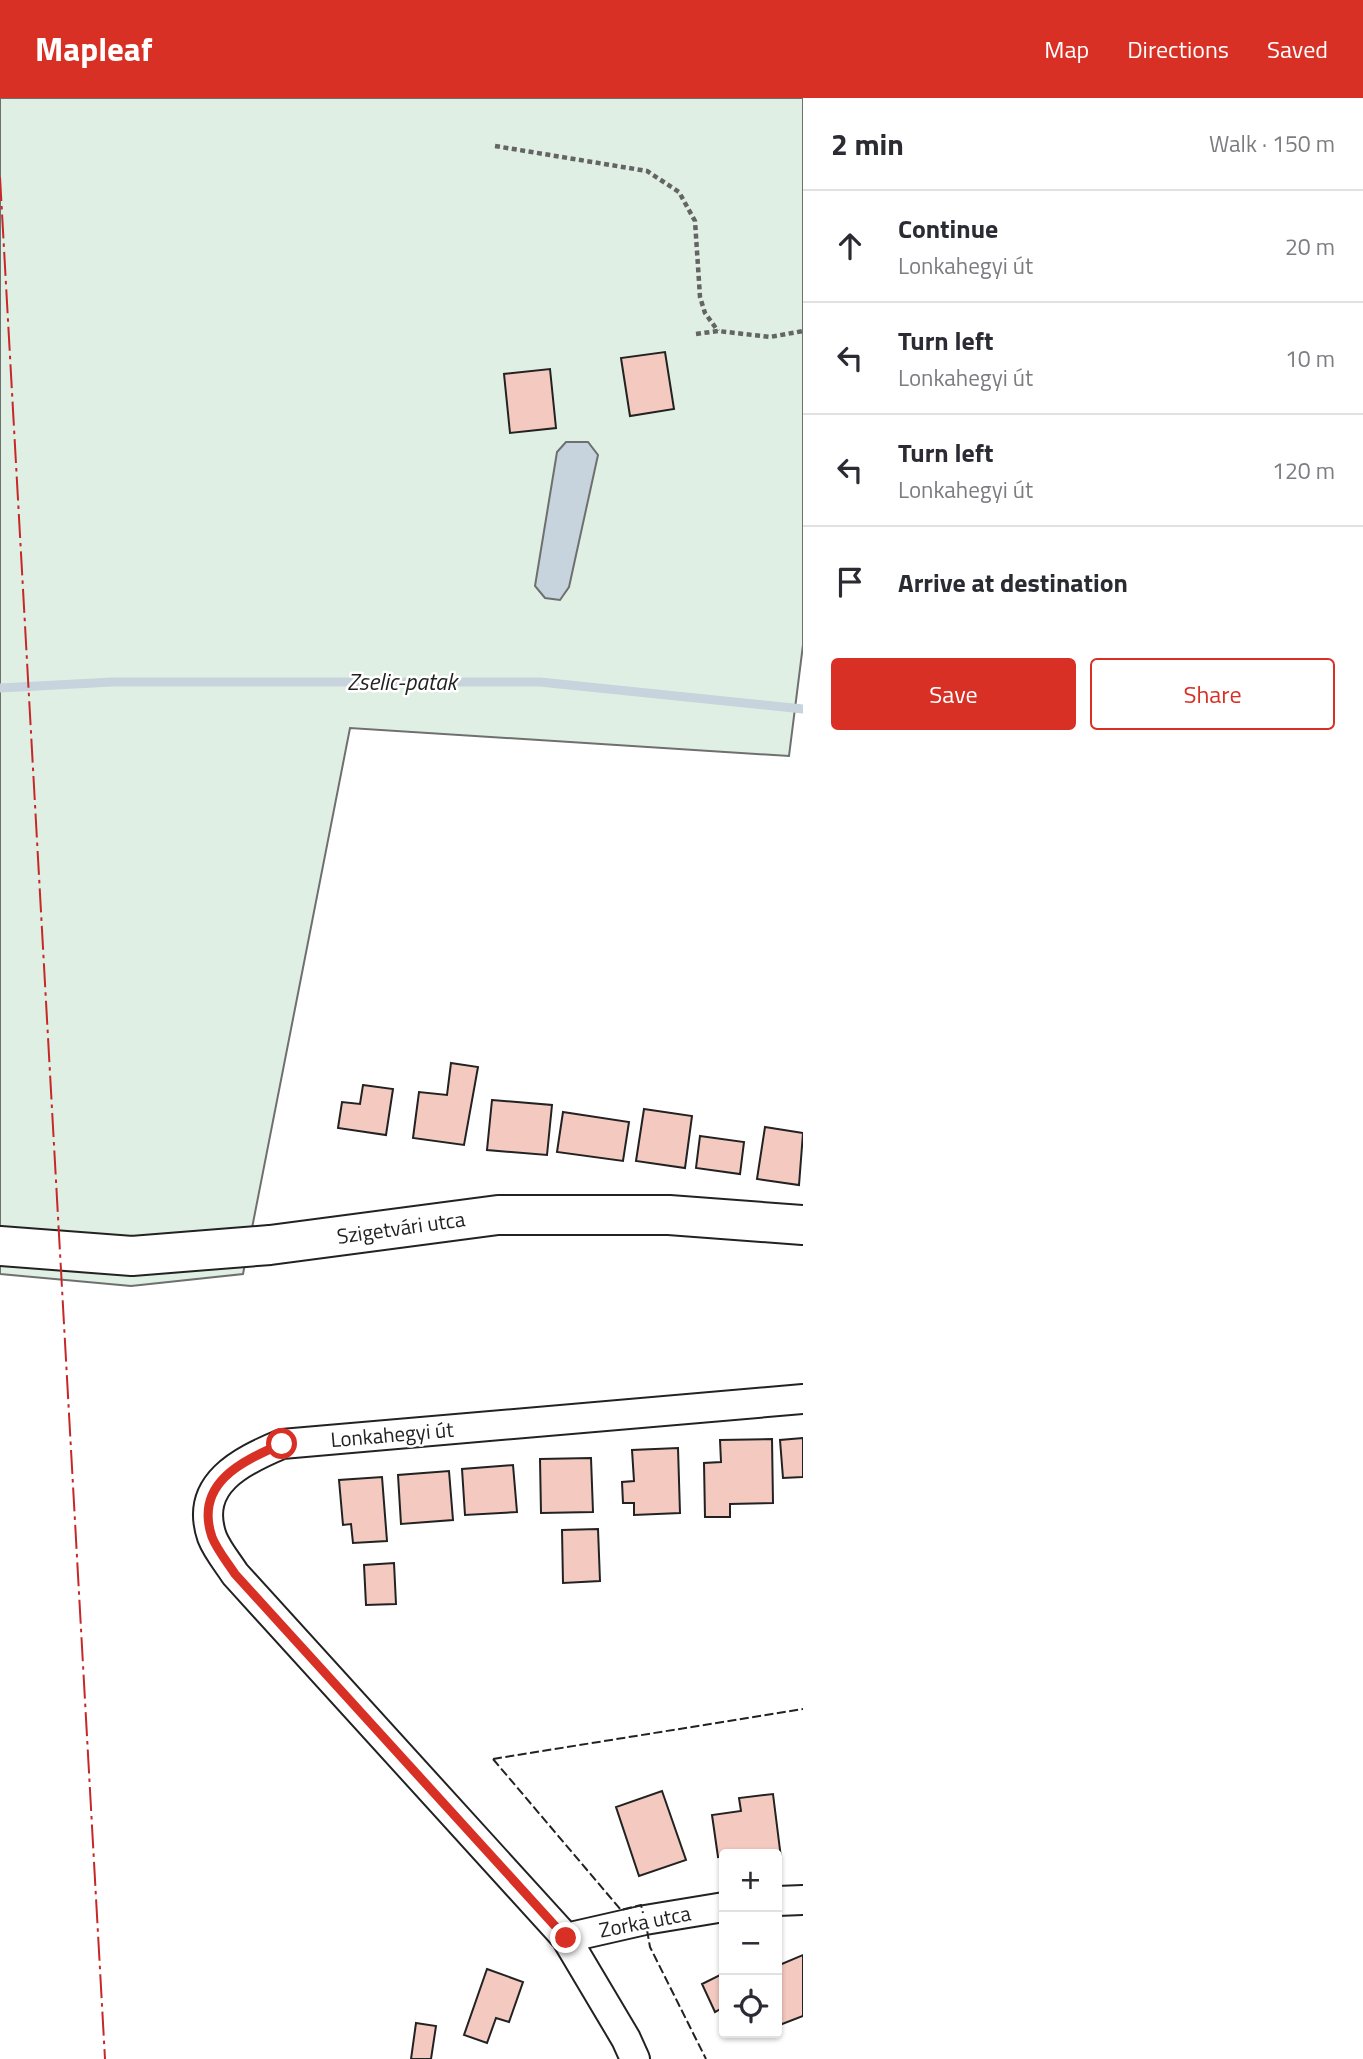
<!DOCTYPE html>
<html lang="en">
<head>
<meta charset="utf-8">
<style>
	body { margin:0; font-family:"Titillium Web",sans-serif; background:#f7f7f7; color:#2b2b33 }
	.controls { position:absolute; right:21px; bottom:21px; display:grid; overflow:hidden; border-radius:7px; box-shadow:0 2px 5px #0004 }
	.controls button { width:63px; height:63px; display:grid; place-items:center; padding:0; border:0; border-bottom:2px solid #e1e1e2; background:#fff; color:#2b2b33; font:35px sans-serif }
	.stop { position:absolute; width:21px; height:21px; margin:-16px; border:5px solid #d93025; border-radius:50%; background:#fff }
	.stop.end { background:#d93025; border-color:#fff; box-shadow:0 2px 7px #0008 }
	.list { margin:0; padding:0; list-style:none }
	h2 { display:flex; justify-content:space-between; align-items:center; height:91px; margin:0; padding:0 28px; font-size:30px }
	h2 small { font-size:23px; font-weight:400; color:#7c7c81 }
	.list li { display:grid; grid-template-columns:46px 1fr auto; gap:21px; align-items:center; box-sizing:border-box; height:112px; padding:0 28px; border-top:2px solid #e1e1e2 }
	.list b { display:block; font-size:26px; white-space:nowrap }
	.list p { margin:0; font-size:23px; white-space:nowrap; color:#7c7c81 }
	.list em { font-size:23px; font-style:normal; color:#7c7c81 }
	.actions { display:flex; gap:14px; padding:21px 28px }
	.actions a { flex:1; padding:16px 0; border:2px solid #d93025; border-radius:7px; text-align:center; font-size:24px; color:#d93025 }
	.actions .main { background:#d93025; color:#fff }
	.icon { flex:none; width:38px; height:38px; fill:none; stroke:currentColor; stroke-width:2; stroke-linecap:round; stroke-linejoin:round }
	.map { position:relative; flex:none; width:803px; height:1961px; overflow:hidden }
	header { display:flex; align-items:center; gap:42px; box-sizing:border-box; height:98px; padding:0 35px; background:#d93025; color:#fff }
	header strong { font-size:33px }
	nav { display:flex; gap:38px; margin-inline-start:auto; font-size:24px }
	main { display:flex }
	aside { flex:1; background:#fff }
	.map>svg:first-child { display:block }
	.green { fill:#e0efe3; stroke:#6f6f6f; stroke-width:2 }
	.water { fill:#c7d3dd; stroke:#6f6f6f; stroke-width:2 }
	.lines { fill:none; stroke-linecap:round; stroke-linejoin:round }
	.stream { stroke:#c7d3dd; stroke-width:9 }
	.building { fill:#f3c9c0; stroke:#222; stroke-width:2 }
	.street-casing { stroke:#222; stroke-width:32 }
	.secondary-casing { stroke:#222; stroke-width:42 }
	.path { stroke:#646464; stroke-width:4.5; stroke-dasharray:5 3.5; stroke-linecap:butt }
	.street { stroke:#fff; stroke-width:28 }
	.secondary { stroke:#fff; stroke-width:38 }
	.fence { stroke:#222; stroke-width:2; stroke-dasharray:9 3.5; stroke-linecap:butt }
	.power { stroke:#c62828; stroke-width:2; stroke-dasharray:24 5 3.5 5; stroke-linecap:butt }
	.route { stroke:#d93025; stroke-width:9 }
	.labels { text-anchor:middle; stroke-width:5; stroke-linejoin:round; paint-order:stroke }
	.street-label { font-size:21px; fill:#222; stroke:#fff }
	.water-label { font-size:23px; font-style:italic; fill:#222; stroke:#fff }
</style>
</head>
<body>
<header>
<strong>Mapleaf</strong>
<nav><a>Map</a><a>Directions</a><a>Saved</a></nav>
</header>
<main>
<div class="map">
<svg width="803" height="1961" viewBox="0 0 803 1961">
	<rect width="100%" height="100%" fill="#fff"/>
	<path class="green" d="M0,0H803V547L789,658L350,630L243,1176L131,1188L0,1176Z"/>
	<path class="water" d="M566,344H588L598,357L569,489L560,502L545,500L535,488L557,354Z"/>
	<g class="lines">
		<path class="stream" d="M0,590L112,584H540L803,611"/>
	</g>
	<path class="building" d="M665,254L674,311L630,318L621,260Z
		M550,271L556,330L510,335L504,276Z
		M451,965L478,969L464,1047L413,1040L419,994L447,997Z
		M363,987L393,991L386,1037L338,1030L342,1004L360,1006Z
		M492,1002L552,1007L547,1057L487,1052Z
		M644,1011L692,1018L685,1070L636,1063Z
		M563,1014L629,1024L623,1063L557,1054Z
		M765,1029L803,1035L799,1087L757,1081Z
		M700,1038L744,1044L740,1076L696,1070Z
		M803,1340V1379L783,1380L780,1342Z
		M772,1341L773,1405L730,1406V1419H705L704,1365L721,1364L720,1342Z
		M678,1350L680,1415L634,1417V1405H623L622,1384L634,1383L632,1352Z
		M591,1360L593,1414L541,1415L540,1361Z
		M513,1367L517,1414L465,1417L462,1371Z
		M449,1373L453,1422L401,1426L398,1377Z
		M382,1379L387,1443L353,1445L351,1426L343,1427L339,1382Z
		M598,1431L600,1483L563,1485L562,1432Z
		M394,1465L396,1506L366,1507L364,1467Z
		M662,1693L686,1762L639,1778L616,1709Z
		M773,1696L781,1760H777V1756L746,1755L718,1759L712,1717L741,1713L739,1700Z
		M803,1857V1918L777,1928V1868Z
		M487,1871L523,1884L509,1924L496,1920L487,1945L464,1937Z
		M724,1875V1909L715,1914L702,1886Z
		M416,1925L436,1928L431,1961H411Z"/>
	<g class="lines">
		<defs>
			<path id="street" d="M777,1803L803,1802
				M566,1840L645,1822L724,1809
				M635,1961L626,1941L566,1840L235,1476C228,1465 217,1452 212,1439C194,1386 241,1363 282,1346L803,1301"/>
			<path id="secondary" d="M0,1148L132,1158L270,1147L498,1117H669L803,1127"/>
		</defs>
		<use href="#street" class="street-casing"/>
		<use href="#secondary" class="secondary-casing"/>
		<path class="path" d="M495,48L647,73L679,94L695,123L700,199L705,215L718,233
			M696,236L718,233L770,239L803,233"/>
		<use href="#street" class="street"/>
		<use href="#secondary" class="secondary"/>
		<path class="fence" d="M493,1661L621,1812L641,1807L643,1815
			M493,1661L803,1611
			M647,1832L650,1849L706,1961"/>
		<path class="power" d="M0,79L105,1961"/>
	</g>
	<g class="lines">
		<path class="route" d="M282,1346C241,1363 194,1386 212,1439C217,1452 228,1465 235,1476L566,1840"/>
	</g>
	<g class="labels">
		<g class="street-label">
			<text transform="translate(401 1130) rotate(-8)" y="7">Szigetvári utca</text>
			<text transform="translate(392 1337) rotate(-5)" y="7">Lonkahegyi út</text>
			<text transform="translate(645 1824) rotate(-11)" y="7">Zorka utca</text>
		</g>
		<g class="water-label">
			<text x="402" y="592">Zselic-patak</text>
		</g>
	</g>
</svg>
<div class="controls">
<button>+</button>
<button>−</button>
<button><svg class="icon" aria-label="locate" viewBox="0 0 24 24"><circle cx="12" cy="12" r="6"/><path d="M12 2v4M12 18v4M2 12h4M18 12h4"/></svg></button>
</div>
<div class="stop" style="left:282px;top:1346px"></div>
<div class="stop end" style="left:566px;top:1840px"></div>
</div>
<aside>
<h2>2 min<small>Walk · 150 m</small></h2>
<ul class="list">
<li><svg class="icon" aria-label="ahead" viewBox="0 0 24 24"><path d="M12 20V5M6 11l6-6 6 6"/></svg><div><b>Continue</b><p>Lonkahegyi út</p></div><em>20 m</em></li>
<li><svg class="icon" aria-label="left" viewBox="0 0 24 24"><path d="M17 20v-9H6M10 6l-5 5 5 5"/></svg><div><b>Turn left</b><p>Lonkahegyi út</p></div><em>10 m</em></li>
<li><svg class="icon" aria-label="left" viewBox="0 0 24 24"><path d="M17 20v-9H6M10 6l-5 5 5 5"/></svg><div><b>Turn left</b><p>Lonkahegyi út</p></div><em>120 m</em></li>
<li><svg class="icon" aria-label="arrive" viewBox="0 0 24 24"><path d="M6 21V4h12l-3 4 3 4H6"/></svg><div><b>Arrive at destination</b></div></li>
</ul>
<div class="actions"><a class="main">Save</a><a>Share</a></div>
</aside>
</main>
</body>
</html>
